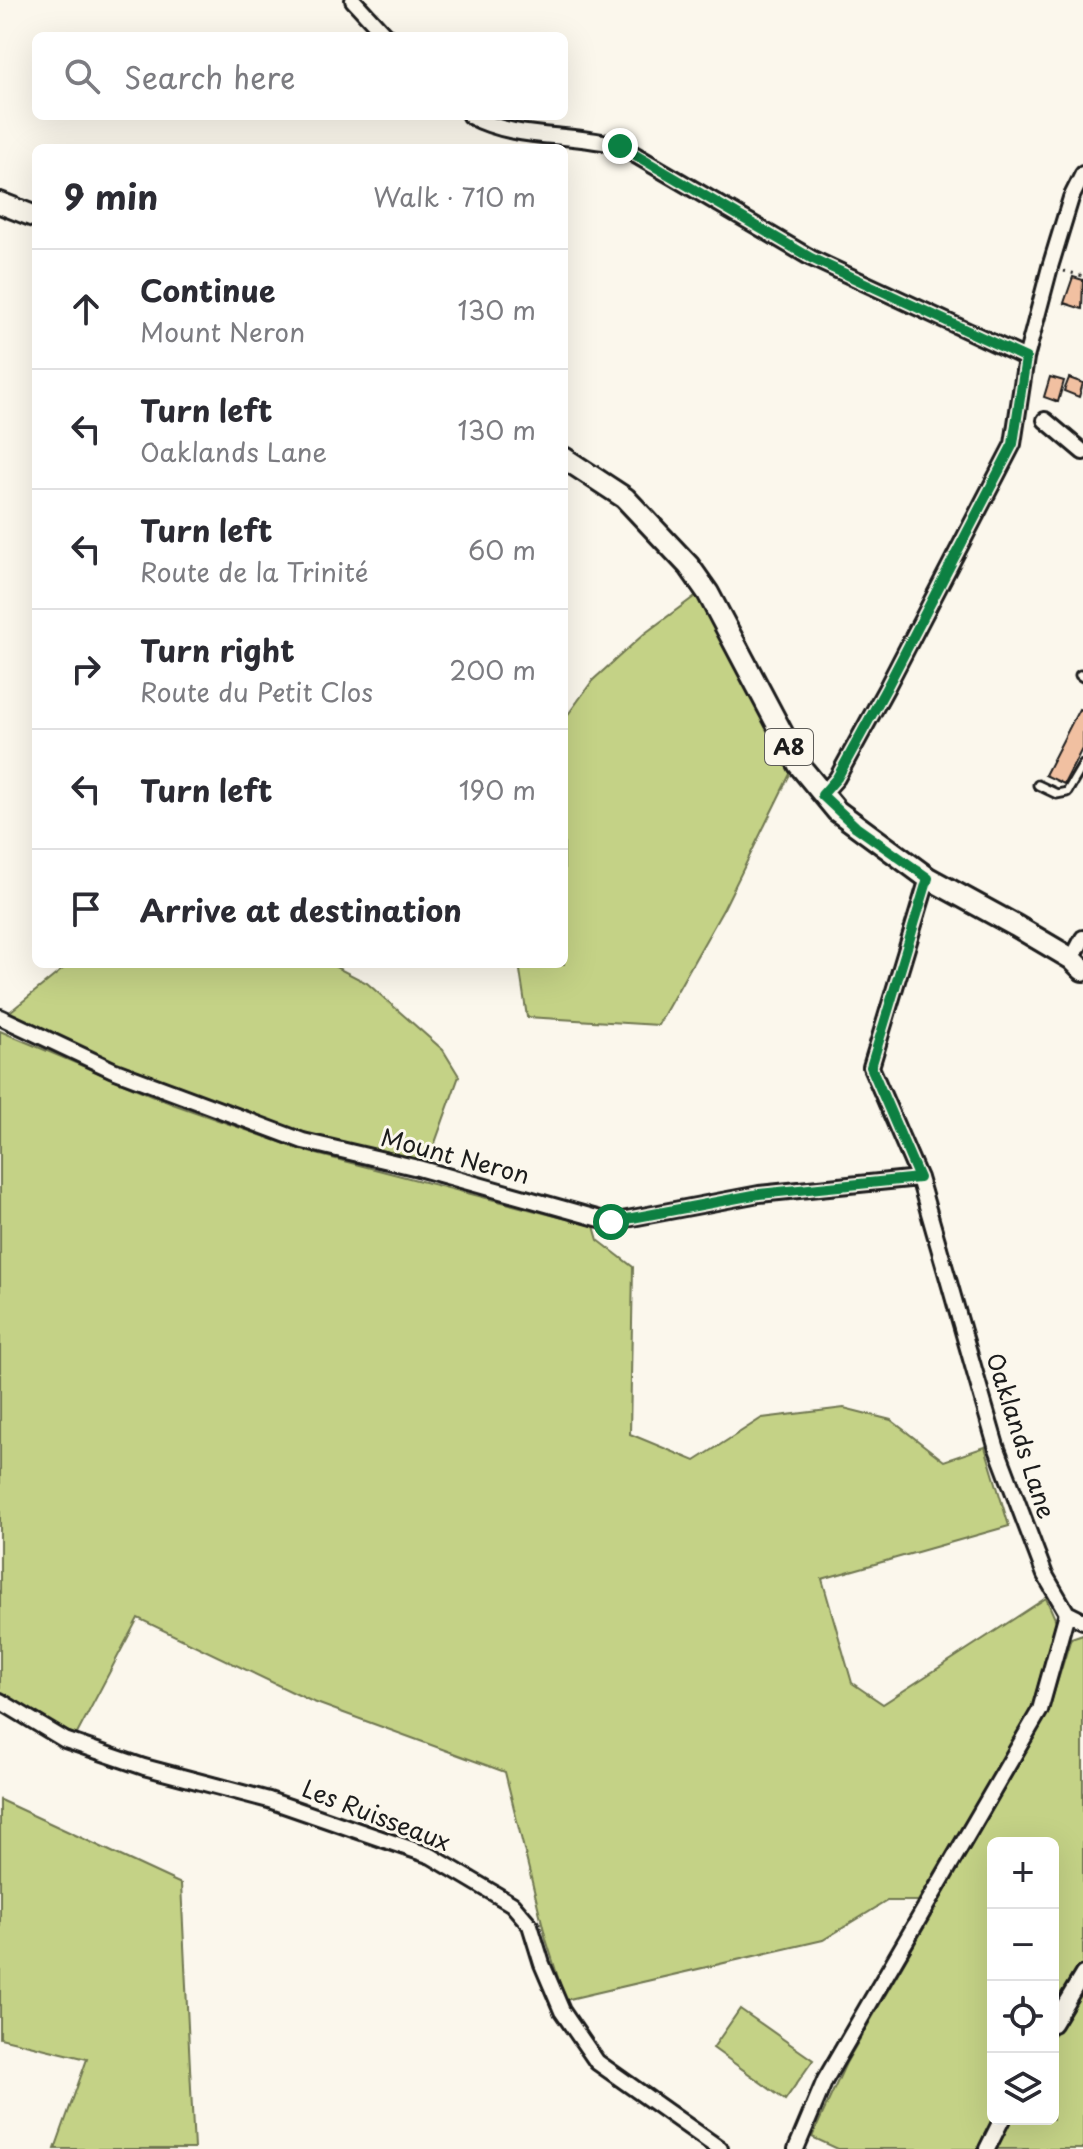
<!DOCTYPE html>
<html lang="en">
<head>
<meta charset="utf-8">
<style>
	body { margin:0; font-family:"Playpen Sans",sans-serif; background:#f7f7f7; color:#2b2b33 }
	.controls { position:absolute; right:24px; bottom:24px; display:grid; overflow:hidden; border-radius:12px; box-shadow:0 8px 32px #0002 }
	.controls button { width:72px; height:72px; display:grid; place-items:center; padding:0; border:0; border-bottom:2px solid #e1e1e2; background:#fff; color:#2b2b33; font:40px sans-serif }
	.stop { position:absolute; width:24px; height:24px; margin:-18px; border:6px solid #0b8043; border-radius:50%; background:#fff }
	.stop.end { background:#0b8043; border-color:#fff; box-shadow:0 2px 8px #0008 }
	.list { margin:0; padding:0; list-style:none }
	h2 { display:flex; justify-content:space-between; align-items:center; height:104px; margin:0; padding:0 32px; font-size:34px }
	h2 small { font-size:26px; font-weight:400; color:#7c7c81 }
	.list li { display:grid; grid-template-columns:52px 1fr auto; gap:24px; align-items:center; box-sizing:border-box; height:120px; padding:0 32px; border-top:2px solid #e1e1e2 }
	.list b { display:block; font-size:30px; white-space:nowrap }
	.list p { margin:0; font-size:26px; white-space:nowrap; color:#7c7c81 }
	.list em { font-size:26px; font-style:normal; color:#7c7c81 }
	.icon { flex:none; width:44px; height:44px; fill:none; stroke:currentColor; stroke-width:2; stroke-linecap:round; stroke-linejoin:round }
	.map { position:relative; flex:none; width:1083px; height:2149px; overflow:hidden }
	.search { position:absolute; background:#fff; box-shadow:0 8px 32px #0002; left:32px; top:32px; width:536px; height:88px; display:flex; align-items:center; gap:20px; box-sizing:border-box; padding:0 28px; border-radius:12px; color:#7c7c81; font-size:30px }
	.panel { position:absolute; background:#fff; box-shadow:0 8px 32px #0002; left:32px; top:144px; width:536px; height:824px; border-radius:12px }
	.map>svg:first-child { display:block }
	.green { fill:#c4d286; stroke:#707751; stroke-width:2 }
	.building { fill:#f1c0a1; stroke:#1c1c1c; stroke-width:2 }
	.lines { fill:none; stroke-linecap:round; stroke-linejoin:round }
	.service-casing { stroke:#1c1c1c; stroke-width:13 }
	.minor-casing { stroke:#1c1c1c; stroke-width:20 }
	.primary-casing { stroke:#1c1c1c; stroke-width:26 }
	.path { stroke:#1c1c1c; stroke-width:3; stroke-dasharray:2 6; stroke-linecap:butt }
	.service { stroke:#fbf7ec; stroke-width:7 }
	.minor { stroke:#fbf7ec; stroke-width:14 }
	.primary { stroke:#fbf7ec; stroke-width:20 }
	.route { stroke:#0b8043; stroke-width:10 }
	.labels { text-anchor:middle; stroke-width:6; stroke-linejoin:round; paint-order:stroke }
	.shield { fill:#fbf7ec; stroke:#5f5e5a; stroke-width:2 }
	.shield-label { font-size:22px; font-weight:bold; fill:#1c1c1c }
	.street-label { font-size:24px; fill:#1c1c1c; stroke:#fbf7ec }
</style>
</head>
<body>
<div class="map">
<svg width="1083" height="2149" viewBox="0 0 1083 2149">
	<rect width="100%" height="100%" fill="#fbf7ec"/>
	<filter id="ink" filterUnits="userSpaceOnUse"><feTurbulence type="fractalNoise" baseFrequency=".0125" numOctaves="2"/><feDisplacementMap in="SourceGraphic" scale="16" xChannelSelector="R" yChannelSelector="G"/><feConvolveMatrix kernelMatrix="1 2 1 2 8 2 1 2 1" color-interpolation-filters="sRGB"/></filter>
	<g filter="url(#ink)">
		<path class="green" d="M698,594L713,619L791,772L724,908L658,1025L527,1017L519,964H564V720L593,680L644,634Z
			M69,964H330L367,983L443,1050L459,1076L427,1165L303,1138L148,1078L6,1015Z
			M0,1031L170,1103L305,1151L594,1226L598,1240L633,1267L630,1434L695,1461L762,1418L844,1408L891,1420L944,1461L985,1447L1009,1526L822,1579L852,1683L883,1704L1046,1598L1056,1621L1031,1710L918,1901H887L823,1940L565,2000L546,1939L505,1772L311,1701L138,1618L76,1736L0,1694Z
			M1083,1634V1963L1053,2013V1843H993L995,2119L980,2149H838L812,2137L846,2063L1047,1715L1071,1638Z
			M0,1800L181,1884L194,2149H55L87,2059L0,2038Z
			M1083,1986V2149H995L1009,2119H1053V2036Z
			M740,2009L813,2060L785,2100L713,2048Z"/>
		<path class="building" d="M1073,277L1083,280L1082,309L1064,303Z
			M1050,377L1064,381L1058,402L1044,397Z
			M1069,378L1083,383L1079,397L1064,391Z
			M1079,709L1083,711V747L1064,784L1045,775Z"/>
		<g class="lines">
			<defs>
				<path id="service" d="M1080,675L1083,677
					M1038,785L1057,794L1067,792L1083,765"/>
				<path id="minor" d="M353,0L386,36
					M470,116C517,141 570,132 620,146L811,258L1026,358
					M1045,420L1083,452
					M822,795L837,778L887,687L1013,444L1026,358L1050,267L1071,198L1083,174
					M1072,959L1083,938
					M0,1017L113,1070L303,1141L418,1168L611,1222L759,1194L919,1178
					M1067,1613L1083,1621
					M0,1701L65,1740L144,1767L269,1800L431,1856L512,1904L530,1925L542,1964L562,2011L597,2062L720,2149
					M1053,2024L1083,1974
					M796,2149L825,2080L1040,1710L1067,1613L1045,1575L996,1446L919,1178L871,1067L928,878
					M987,2149L1002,2119"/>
				<path id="primary" d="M0,203L36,217
					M564,458L625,498L689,566L708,593L799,765L837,811L928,878L1016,926L1072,959L1083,970"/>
			</defs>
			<use href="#service" class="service-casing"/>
			<use href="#minor" class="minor-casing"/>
			<use href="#primary" class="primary-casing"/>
			<path class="path" d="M1064,271L1083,276"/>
			<use href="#service" class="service"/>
			<use href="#minor" class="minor"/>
			<use href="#primary" class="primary"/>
		</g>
	</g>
	<g class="lines" filter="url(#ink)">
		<path class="route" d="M611,1222L759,1194L919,1178L871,1067L928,878L856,827L822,795L837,778L887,687L1013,444L1026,358L811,258L620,146"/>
	</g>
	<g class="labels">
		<rect class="shield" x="765" y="729" width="48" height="36" rx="6"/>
		<g class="shield-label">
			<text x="789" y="755">A8</text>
		</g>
		<g class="street-label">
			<text transform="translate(455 1157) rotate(15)" y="8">Mount Neron</text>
			<text transform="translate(1020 1436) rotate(72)" y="8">Oaklands Lane</text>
			<text transform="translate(376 1816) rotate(21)" y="8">Les Ruisseaux</text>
		</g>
	</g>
</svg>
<div class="controls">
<button>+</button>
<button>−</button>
<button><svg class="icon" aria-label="locate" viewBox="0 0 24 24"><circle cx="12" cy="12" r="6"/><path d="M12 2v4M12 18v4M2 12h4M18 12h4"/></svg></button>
<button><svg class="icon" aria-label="layers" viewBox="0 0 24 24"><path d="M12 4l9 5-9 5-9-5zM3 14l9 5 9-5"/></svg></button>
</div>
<div class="stop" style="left:611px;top:1222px"></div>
<div class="stop end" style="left:620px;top:146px"></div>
<div class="search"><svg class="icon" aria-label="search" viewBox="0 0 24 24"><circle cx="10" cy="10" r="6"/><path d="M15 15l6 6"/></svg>Search here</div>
<section class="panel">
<h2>9 min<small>Walk · 710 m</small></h2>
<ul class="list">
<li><svg class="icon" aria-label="ahead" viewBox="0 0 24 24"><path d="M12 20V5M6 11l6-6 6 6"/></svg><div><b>Continue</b><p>Mount Neron</p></div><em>130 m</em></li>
<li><svg class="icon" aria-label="left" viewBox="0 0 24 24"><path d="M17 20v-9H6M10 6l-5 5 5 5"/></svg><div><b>Turn left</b><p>Oaklands Lane</p></div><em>130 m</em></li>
<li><svg class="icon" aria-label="left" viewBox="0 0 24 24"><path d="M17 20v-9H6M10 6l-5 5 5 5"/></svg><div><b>Turn left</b><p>Route de la Trinité</p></div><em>60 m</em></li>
<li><svg class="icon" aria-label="right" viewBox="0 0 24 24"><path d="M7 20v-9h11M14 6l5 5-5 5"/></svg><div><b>Turn right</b><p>Route du Petit Clos</p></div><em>200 m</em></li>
<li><svg class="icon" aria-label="left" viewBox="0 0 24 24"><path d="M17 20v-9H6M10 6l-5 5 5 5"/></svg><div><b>Turn left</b></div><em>190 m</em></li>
<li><svg class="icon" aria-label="arrive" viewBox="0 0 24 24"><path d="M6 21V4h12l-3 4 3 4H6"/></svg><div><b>Arrive at destination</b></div></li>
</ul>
</section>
</div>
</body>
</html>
